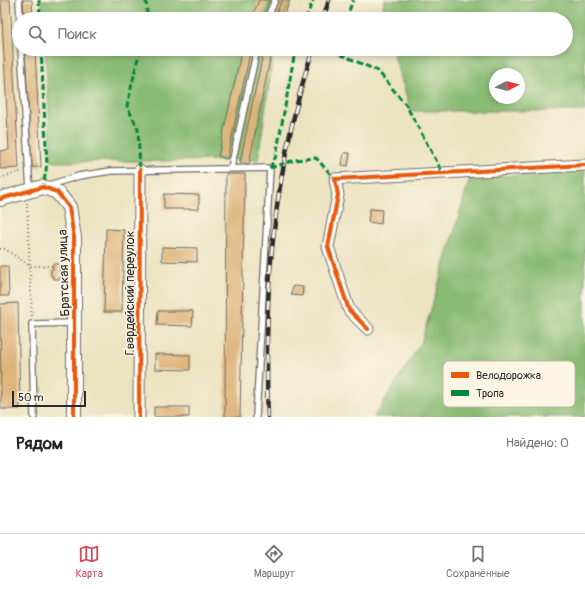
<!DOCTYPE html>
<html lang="ru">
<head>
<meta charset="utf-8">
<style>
	body { margin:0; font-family:Pangolin,sans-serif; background:#f6f6f6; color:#222 }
	.compass { position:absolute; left:489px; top:68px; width:36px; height:36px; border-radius:50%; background:#fff; box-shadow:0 2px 6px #0003; rotate:83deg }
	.scale { position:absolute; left:12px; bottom:10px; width:74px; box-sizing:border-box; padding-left:4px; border:2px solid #2b2b2b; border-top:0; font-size:11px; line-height:14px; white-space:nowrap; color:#2b2b2b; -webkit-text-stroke:3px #fcf5e5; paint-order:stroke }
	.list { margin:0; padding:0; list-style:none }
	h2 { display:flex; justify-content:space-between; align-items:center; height:52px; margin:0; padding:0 16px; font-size:17px }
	h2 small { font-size:13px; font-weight:400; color:#767676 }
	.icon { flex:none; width:22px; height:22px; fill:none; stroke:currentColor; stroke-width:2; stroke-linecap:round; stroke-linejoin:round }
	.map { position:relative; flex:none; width:585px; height:417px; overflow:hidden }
	.search { position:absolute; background:#fff; box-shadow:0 2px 6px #0003; left:12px; right:12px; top:12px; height:44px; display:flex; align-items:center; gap:10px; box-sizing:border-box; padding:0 14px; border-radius:22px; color:#767676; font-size:15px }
	.sheet { height:116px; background:#fff }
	nav { display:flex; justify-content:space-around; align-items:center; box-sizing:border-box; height:56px; border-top:1px solid #e0e0e0; background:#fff; font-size:11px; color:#767676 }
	nav a { display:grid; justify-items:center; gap:2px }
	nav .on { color:#d1495b }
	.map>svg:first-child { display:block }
	.forest { fill:#8abb74; stroke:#5a7350; fill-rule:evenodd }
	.building { fill:#deb37a }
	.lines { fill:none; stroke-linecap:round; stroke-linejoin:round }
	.service-casing { stroke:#6f6b60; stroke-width:8 }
	.minor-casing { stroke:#6f6b60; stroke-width:13 }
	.tertiary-casing { stroke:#6f6b60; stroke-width:16 }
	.path { stroke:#6f6b60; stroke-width:2; stroke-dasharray:1 3; stroke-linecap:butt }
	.service { stroke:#fff; stroke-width:5.5 }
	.minor { stroke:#fff; stroke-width:11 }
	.tertiary { stroke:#fff; stroke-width:14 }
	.rail-casing { stroke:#2b2b2b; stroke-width:4.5 }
	.rail { stroke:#fcf5e5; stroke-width:3; stroke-dasharray:9; stroke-linecap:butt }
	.quiet { stroke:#00873e; stroke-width:3; stroke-dasharray:6 3; stroke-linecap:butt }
	.cycleway-casing { stroke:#fcf5e5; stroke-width:6 }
	.cycleway { stroke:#e8590c; stroke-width:4 }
	.labels { text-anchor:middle; stroke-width:3; stroke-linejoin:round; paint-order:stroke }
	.street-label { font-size:13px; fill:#2b2b2b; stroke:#fcf5e5 }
	.key { fill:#fcf5e5; stroke:#bdb8ad; stroke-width:1 }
	.key-label { font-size:11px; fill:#2b2b2b }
</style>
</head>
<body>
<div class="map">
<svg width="585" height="417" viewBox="0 0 585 417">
	<rect width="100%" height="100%" fill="#fcf5e5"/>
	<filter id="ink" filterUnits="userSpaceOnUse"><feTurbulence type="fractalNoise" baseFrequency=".025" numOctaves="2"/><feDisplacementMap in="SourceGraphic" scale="8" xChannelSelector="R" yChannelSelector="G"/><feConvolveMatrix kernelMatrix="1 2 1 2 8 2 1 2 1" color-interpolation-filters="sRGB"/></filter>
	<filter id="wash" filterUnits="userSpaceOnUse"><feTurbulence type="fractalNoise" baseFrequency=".012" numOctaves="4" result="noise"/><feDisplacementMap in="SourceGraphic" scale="16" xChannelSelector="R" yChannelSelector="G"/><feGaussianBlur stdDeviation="0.9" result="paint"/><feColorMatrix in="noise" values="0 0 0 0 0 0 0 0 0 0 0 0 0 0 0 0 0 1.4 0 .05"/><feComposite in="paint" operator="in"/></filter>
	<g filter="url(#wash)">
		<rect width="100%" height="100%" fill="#ece3c1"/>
		<path class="forest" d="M41,0H292L284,19H43Z
			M384,0H585V111H411L392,49H566V19H383L382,16ZM495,74H519V98H495Z
			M45,49H274L258,160L52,162Z
			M585,171V417H374L421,343L470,178Z"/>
		<g id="blocks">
			<path class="building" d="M1,0H10L19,168L0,169V151L9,150Z
				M23,0H32L33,19H24Z
				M259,0H269L261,19H251Z
				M282,0H290L283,19H274Z
				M25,49H35L41,167H32Z
				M242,49H251L227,159L218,156Z
				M264,49H272L249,164L240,162Z
				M344,153H350L348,166L342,165Z
				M226,174H245L240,417H225Z
				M164,194L199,195V209H164Z
				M370,209L382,210L381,224L368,222Z
				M106,229L124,230L122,312H104Z
				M162,247L197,248V262L162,261Z
				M53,264H59L60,279H53V276H51V270L53,269Z
				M0,266H8L9,296H0Z
				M293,286L303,287L302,296L291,295Z
				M18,303L20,409H1L0,304Z
				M158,311H193L192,326L157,325Z
				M155,354L190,355V370L155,369Z
				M154,407H189V417H154Z"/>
		</g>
	</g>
	<g filter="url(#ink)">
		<use href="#blocks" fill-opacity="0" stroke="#6f6b60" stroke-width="1"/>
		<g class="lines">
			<defs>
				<path id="service" d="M19,0L20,19
					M267,19L275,0
					M21,49L30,190
					M231,168L257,49
					M49,185L79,176L111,171L270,168L256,417
					M34,417L32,324L74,323"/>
				<path id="minor" d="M368,329L349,310L328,247L338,195L335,179L585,165
					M139,417L140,170"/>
				<path id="tertiary" d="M0,199L43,187L57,192L69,207L74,238V417"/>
			</defs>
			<use href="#service" class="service-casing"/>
			<use href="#minor" class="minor-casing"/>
			<use href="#tertiary" class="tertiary-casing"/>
			<path class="path" d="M0,178L22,171
				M27,203L32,316
				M0,249H5L30,266H53"/>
			<use href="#service" class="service"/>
			<use href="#minor" class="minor"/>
			<use href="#tertiary" class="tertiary"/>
			<defs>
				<path id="rail" d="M323,19L329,0
					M268,417C267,393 267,369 267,344C268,245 282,144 313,49"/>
			</defs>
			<use href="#rail" class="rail-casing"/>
			<use href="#rail" class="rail"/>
			<path class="quiet" d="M39,0L40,19
				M146,0L147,13L146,19
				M306,19L313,0
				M346,19L353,0
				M41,49L47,164L43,187
				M140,49L127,106L138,129L140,170
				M336,49L335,52L378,71L406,105L443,173
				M270,168L276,156L294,57L296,49
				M270,168L295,160L316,158L335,179"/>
			<defs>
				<path id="cycleway" d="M0,199L43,187L57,192L69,207L74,238V417
					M368,329L349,310L328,247L338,195L335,179L585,165
					M139,417L140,170"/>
			</defs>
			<use href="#cycleway" class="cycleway-casing"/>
			<use href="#cycleway" class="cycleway"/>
		</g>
	</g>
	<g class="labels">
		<g class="street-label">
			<text transform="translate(63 273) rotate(-92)" y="5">Братская улица</text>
			<text transform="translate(129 293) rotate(-90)" y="5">Гвардейский переулок</text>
		</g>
	</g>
	<rect x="443" y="361" width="132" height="46" rx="6" class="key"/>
	<rect x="451" y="372" width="18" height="6" fill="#e8590c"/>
	<rect x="451" y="390" width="18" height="6" fill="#00873e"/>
	<g class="key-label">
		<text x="476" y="379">Велодорожка</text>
		<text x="476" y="397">Тропа</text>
	</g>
</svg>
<svg class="compass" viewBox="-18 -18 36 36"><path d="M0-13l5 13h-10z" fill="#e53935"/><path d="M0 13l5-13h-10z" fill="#767676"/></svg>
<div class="scale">50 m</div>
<div class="search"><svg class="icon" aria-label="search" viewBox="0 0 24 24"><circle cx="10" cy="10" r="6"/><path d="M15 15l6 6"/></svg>Поиск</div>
</div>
<section class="sheet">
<h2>Рядом<small>Найдено: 0</small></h2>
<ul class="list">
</ul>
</section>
<nav>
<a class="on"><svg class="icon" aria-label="map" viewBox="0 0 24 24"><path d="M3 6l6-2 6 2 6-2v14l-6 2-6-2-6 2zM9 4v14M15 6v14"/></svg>Карта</a>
<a><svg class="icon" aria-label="directions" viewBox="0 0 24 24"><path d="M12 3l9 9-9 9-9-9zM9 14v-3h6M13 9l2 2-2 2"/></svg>Маршрут</a>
<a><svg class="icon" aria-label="saved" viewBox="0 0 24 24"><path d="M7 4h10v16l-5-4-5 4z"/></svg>Сохранённые</a>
</nav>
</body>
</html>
